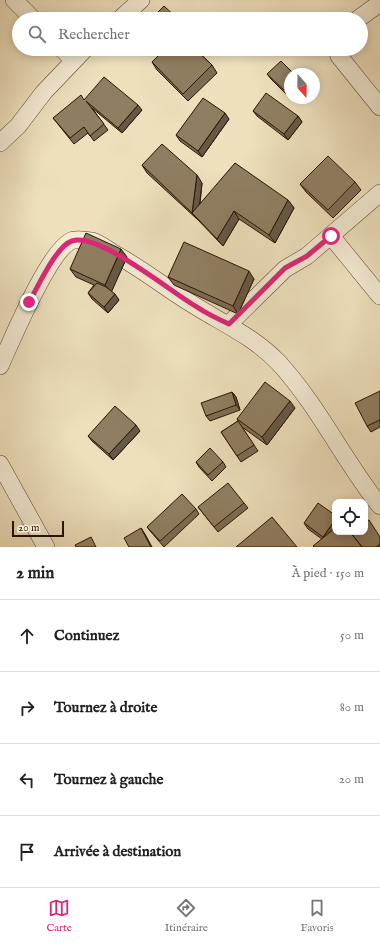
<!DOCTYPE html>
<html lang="fr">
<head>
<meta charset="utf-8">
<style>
	body { margin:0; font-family:"IM FELL English",serif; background:#f2f2f2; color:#222 }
	.controls { position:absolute; right:12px; bottom:12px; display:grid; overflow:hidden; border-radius:8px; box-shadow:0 2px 10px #0003 }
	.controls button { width:36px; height:36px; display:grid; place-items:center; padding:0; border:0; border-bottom:1px solid #e0e0e0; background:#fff; color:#222; font:20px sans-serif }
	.compass { position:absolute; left:284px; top:68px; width:36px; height:36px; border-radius:50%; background:#fff; box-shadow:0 2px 10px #0003; rotate:160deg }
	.scale { position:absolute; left:12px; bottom:10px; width:52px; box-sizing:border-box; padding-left:4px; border:2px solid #2b1400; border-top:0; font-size:11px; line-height:14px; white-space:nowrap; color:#2b1400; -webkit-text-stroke:3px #f4ebd4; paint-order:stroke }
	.stop { position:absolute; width:12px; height:12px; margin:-9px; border:3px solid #db2777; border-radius:50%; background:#fff }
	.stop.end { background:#db2777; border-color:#fff; box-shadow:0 1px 4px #0008 }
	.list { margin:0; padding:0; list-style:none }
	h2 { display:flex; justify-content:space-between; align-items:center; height:52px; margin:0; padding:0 16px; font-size:17px }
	h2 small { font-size:13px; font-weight:400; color:#767676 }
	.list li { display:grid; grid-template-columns:26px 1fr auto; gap:12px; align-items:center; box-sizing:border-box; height:72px; padding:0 16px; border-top:1px solid #e0e0e0 }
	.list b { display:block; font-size:15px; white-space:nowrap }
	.list em { font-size:13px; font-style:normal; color:#767676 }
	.icon { flex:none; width:22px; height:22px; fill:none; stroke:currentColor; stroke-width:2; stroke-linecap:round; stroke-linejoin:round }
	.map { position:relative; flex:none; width:380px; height:547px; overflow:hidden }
	.search { position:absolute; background:#fff; box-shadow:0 2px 10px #0003; left:12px; right:12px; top:12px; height:44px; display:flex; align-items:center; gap:10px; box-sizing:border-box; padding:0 14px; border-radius:22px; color:#767676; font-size:15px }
	.sheet { height:340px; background:#fff }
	nav { display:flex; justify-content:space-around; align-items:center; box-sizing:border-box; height:56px; border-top:1px solid #e0e0e0; background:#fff; font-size:11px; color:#767676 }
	nav a { display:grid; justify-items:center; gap:2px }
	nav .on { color:#db2777 }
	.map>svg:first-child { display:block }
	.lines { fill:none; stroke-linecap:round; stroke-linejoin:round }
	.street-casing { stroke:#5c472f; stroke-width:18 }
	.street { stroke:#f4ebd4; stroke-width:17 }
	.wall { fill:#7c6c54; stroke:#2b1400 }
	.shaded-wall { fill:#655845; stroke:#2b1400 }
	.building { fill:#907e62; stroke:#2b1400 }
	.route { stroke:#db2777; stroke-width:5 }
</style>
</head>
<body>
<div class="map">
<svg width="380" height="547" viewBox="0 0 380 547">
	<rect width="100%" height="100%" fill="#eee0bd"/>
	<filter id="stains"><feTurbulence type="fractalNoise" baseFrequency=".005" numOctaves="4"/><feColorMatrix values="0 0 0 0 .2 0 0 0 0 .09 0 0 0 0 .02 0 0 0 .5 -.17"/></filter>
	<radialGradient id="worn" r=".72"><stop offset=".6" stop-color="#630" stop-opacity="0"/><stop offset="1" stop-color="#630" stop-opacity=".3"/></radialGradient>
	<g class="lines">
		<defs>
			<path id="street" d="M14,0L33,19
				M120,19L141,0
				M358,19L380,3
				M62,49L73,60
				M337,49L339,56L380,107
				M0,143L18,126L44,92L85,49
				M331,236L380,296
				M229,324L285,269L307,256L380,193
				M0,366C12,340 48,252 71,241C75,239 87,240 92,241C99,243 107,249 113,253C143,269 168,290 197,307C226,325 254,337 279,363C319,407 344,461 380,506
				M0,464L46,547"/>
		</defs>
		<use href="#street" class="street-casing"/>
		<use href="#street" class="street"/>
	</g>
	<path class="wall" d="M156,49H195L212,65L217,73L188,101L157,70L152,62L161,54Z
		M267,74H290V94L288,96L271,79Z
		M84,100L142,110L122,133L92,108L108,130L94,141L88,133L74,144L53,118Z
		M253,111L298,116L302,122L288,140L257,116Z
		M229,119L202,157L180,141L176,135Z
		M142,165L202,183L200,204L288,200L294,208L275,243L239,219L223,246L198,220L147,173Z
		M355,182L361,190L333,218L306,192L300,184Z
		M127,257L111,291L119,300L108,313L92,299L88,293L94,285L76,277L70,269Z
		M168,277L254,279L238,314L174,285Z
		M380,391V427L371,432L367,426Z
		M232,392L236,397L240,410L210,421L206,416Z
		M295,408L267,445L242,427L258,451L241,462L221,432L238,421L237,419Z
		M140,431L113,460L92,441L88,436Z
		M196,462H223L226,467L212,481L199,467Z
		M244,503L248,508L218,532L198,507Z
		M196,509L199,514L164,547L151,532L147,527Z
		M304,523L335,532L380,537V547H314L322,539L308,529Z"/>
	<path class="shaded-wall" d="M138,105L142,110L122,133L118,128Z
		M225,113L229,119L202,157L198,151Z
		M298,116L302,122L288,140L284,134Z
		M197,175L202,183L198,218L192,213L198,220L192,213Z
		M288,200L294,208L275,243L269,235Z
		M234,211L239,219L223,246L217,239Z
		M121,249L127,257L111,293L105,285Z
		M249,271L254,279L238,314L233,306Z
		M115,294L119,300L108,313L104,307Z
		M232,392L236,397L240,410L236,405Z
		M290,401L295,408L267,445L262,437Z
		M136,425L140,431L113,460L109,454Z
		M335,520V531L327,542L323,537Z
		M141,528L145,534L152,547H151Z"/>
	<path class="building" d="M164,6L178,19H151Z
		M158,49H165L161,53Z
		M165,49H195L212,65L183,94L152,62Z
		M281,61L294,74H290V84L284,90L267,74Z
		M104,77L138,105L118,128L86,101L104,124L90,136L84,127L70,138L53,118L81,95L84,100Z
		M266,93L298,116L284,134L253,111Z
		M203,98L225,113L198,151L176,135Z
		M162,144L197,175L192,213L142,165Z
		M328,156L355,182L328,210L300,184Z
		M235,163L288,200L269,235L234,211L217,239L192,213Z
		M86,233L121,249L105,285L70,269Z
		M184,242L249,271L233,306L168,277Z
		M97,283L106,287L115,294L104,307L88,293Z
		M265,382L290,401L262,437L237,419Z
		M380,391V420L367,426L355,403Z
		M232,392L236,405L206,416L201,403Z
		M115,406L136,425L109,454L88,436Z
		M238,421L254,445L237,456L221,432Z
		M210,448L223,462L208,475L196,462Z
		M228,483L244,503L214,527L198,507Z
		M182,494L196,509L160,541L147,527Z
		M318,503L335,515V520L323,537L304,523Z
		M272,517L297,547H236Z
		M369,520L380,537V544L376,547H362L350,532H365V522Z
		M141,528L151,547H129L124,538Z
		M335,528V532H350L362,547H314L313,546Z
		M91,537L96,547H76L75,545Z"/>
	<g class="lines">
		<path class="route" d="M29,302C38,287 56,246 72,241C99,232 172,293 197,307C207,314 218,319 229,324L285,268L307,256L331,236"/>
	</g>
	<rect width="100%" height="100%" filter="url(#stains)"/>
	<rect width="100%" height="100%" fill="url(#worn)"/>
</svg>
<div class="controls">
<button><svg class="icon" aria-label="locate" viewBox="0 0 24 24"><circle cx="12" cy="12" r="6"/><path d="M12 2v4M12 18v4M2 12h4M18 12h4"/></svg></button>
</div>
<svg class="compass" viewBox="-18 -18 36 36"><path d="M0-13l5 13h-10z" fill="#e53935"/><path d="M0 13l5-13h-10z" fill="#767676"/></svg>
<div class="scale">20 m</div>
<div class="stop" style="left:331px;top:236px"></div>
<div class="stop end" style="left:29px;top:302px"></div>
<div class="search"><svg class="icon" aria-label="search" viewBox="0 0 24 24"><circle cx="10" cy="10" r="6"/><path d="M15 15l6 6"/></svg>Rechercher</div>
</div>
<section class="sheet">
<h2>2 min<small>À pied · 150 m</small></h2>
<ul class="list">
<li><svg class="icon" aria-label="ahead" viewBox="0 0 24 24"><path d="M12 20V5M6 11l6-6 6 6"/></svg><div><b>Continuez</b></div><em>50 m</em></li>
<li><svg class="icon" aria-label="right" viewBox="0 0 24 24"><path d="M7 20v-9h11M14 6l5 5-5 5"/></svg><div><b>Tournez à droite</b></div><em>80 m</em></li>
<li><svg class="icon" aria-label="left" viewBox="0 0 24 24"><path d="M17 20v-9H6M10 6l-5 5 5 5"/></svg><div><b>Tournez à gauche</b></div><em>20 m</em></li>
<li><svg class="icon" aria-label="arrive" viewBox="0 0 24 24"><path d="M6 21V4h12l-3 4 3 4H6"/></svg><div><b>Arrivée à destination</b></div></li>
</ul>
</section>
<nav>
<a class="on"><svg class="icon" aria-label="map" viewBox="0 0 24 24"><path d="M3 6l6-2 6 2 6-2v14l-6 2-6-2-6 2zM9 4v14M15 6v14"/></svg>Carte</a>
<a><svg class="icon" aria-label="directions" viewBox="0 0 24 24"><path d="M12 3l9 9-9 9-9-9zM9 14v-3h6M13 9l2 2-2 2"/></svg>Itinéraire</a>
<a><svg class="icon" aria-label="saved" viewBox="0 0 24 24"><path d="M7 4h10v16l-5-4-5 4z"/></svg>Favoris</a>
</nav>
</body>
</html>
